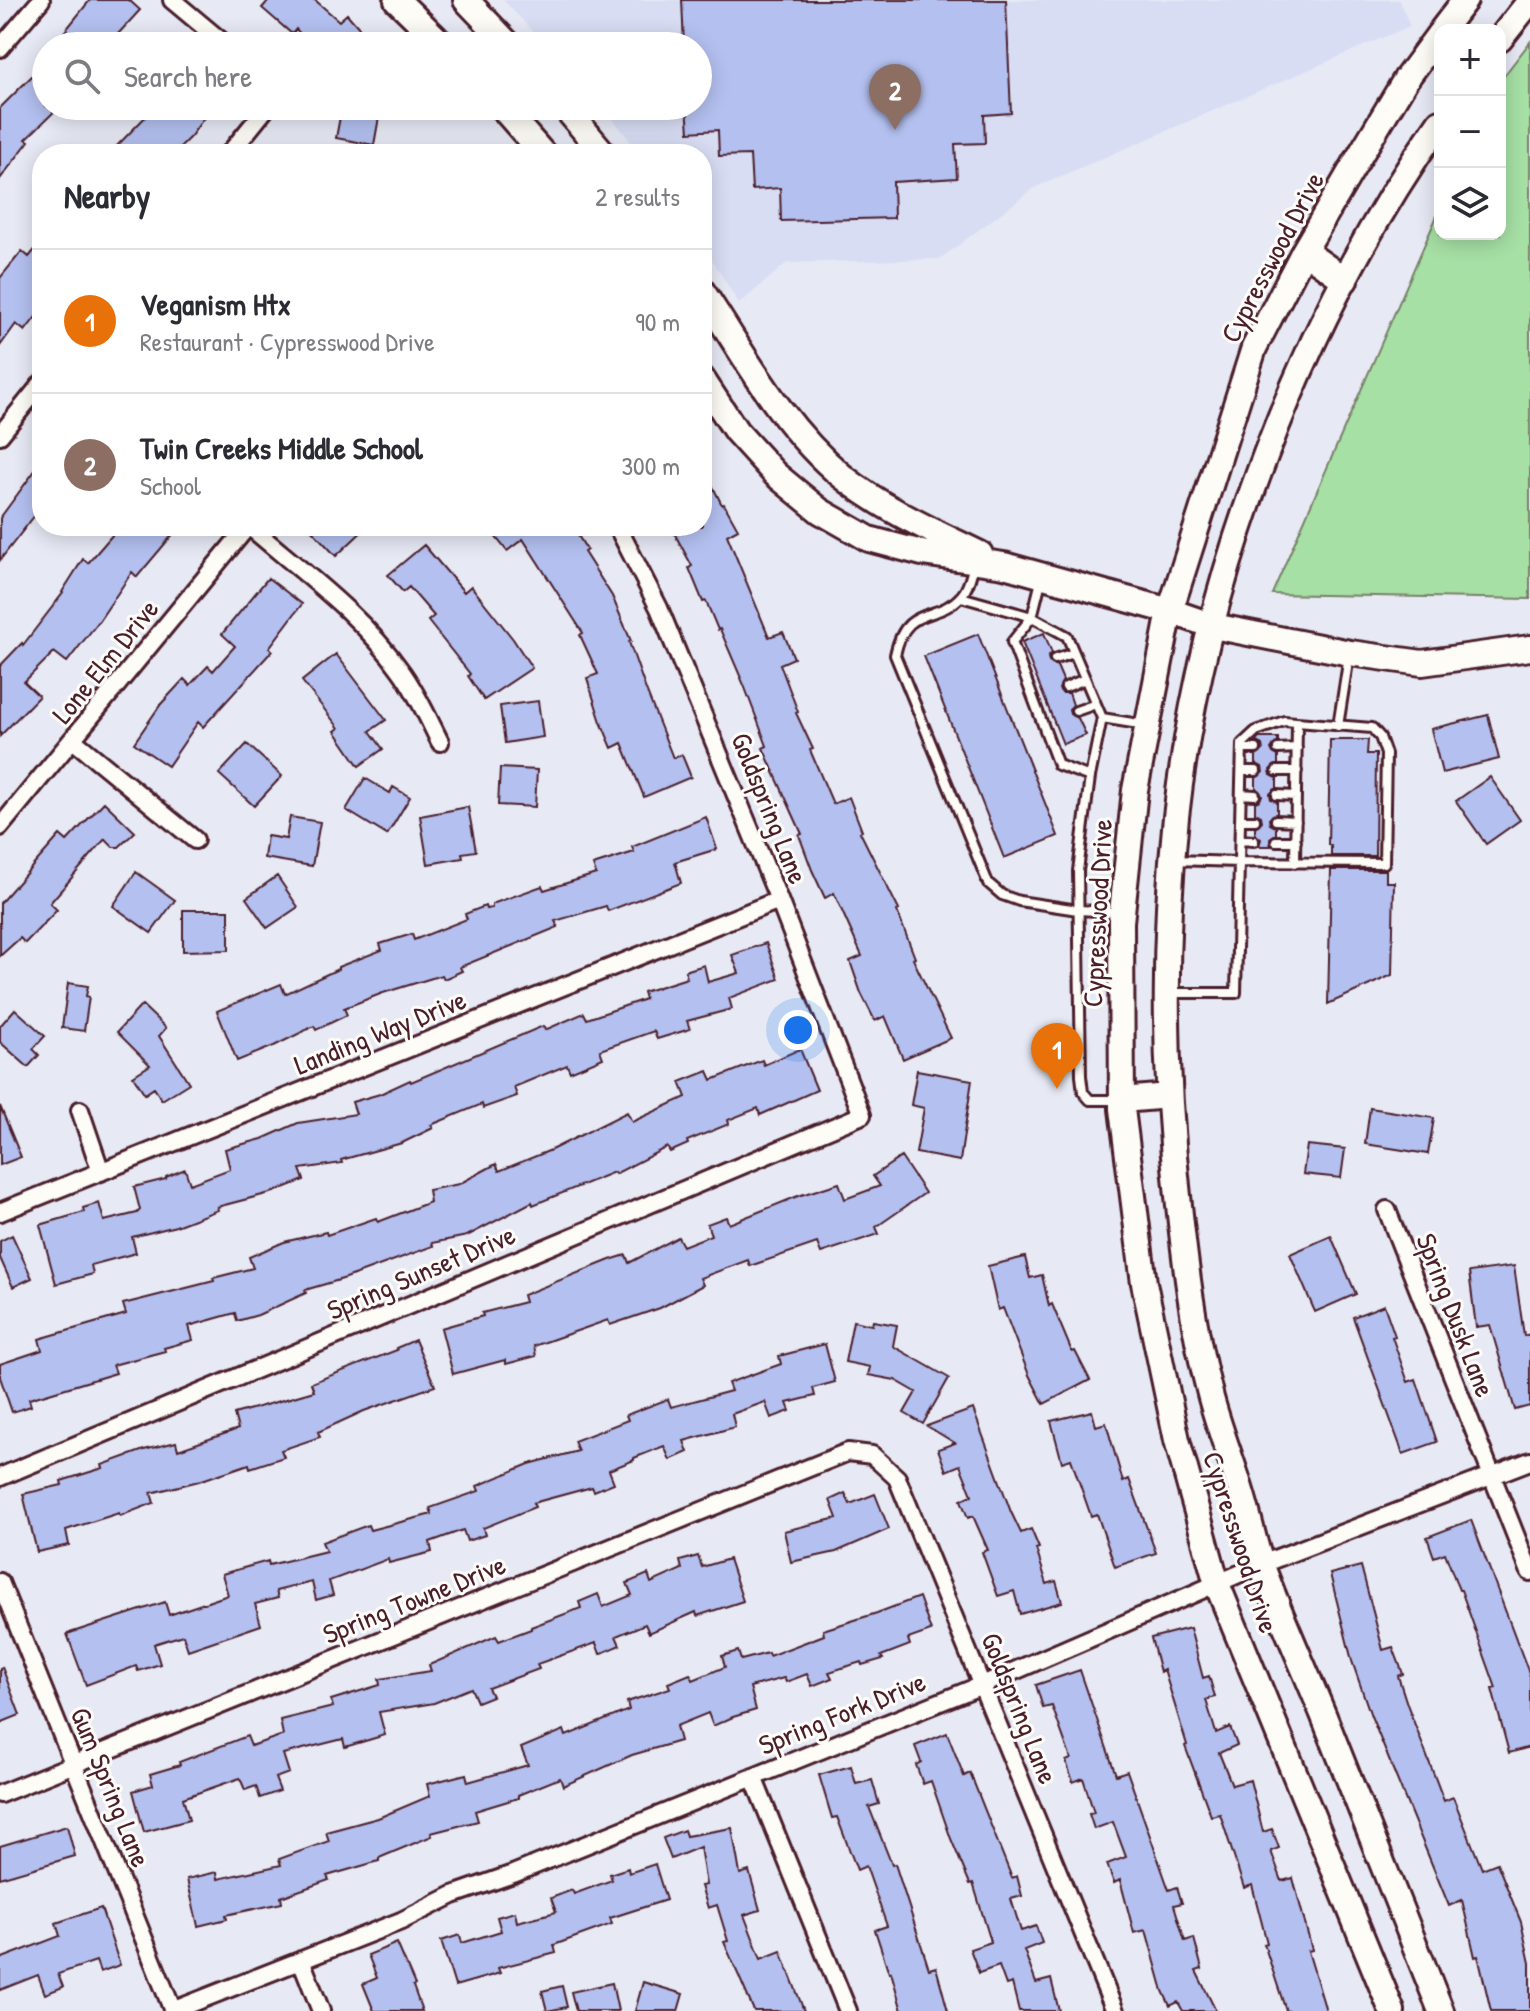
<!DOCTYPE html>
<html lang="en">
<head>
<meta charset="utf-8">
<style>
	body { margin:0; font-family:"Patrick Hand",sans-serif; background:#f2f2f3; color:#2b2b33 }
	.controls { position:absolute; right:24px; top:24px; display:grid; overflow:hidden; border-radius:16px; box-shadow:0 4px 20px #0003 }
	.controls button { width:72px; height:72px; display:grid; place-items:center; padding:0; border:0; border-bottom:2px solid #e1e1e2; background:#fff; color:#2b2b33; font:40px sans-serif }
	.you { position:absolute; left:798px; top:1030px; width:28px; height:28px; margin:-20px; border:6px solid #fff; border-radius:50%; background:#1a73e8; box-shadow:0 0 0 12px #1a73e833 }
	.badge { display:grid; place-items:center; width:52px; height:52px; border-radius:50%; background:#b45309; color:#fff; font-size:26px; font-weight:700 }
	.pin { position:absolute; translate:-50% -66px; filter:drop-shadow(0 2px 4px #0008) }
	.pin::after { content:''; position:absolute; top:42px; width:28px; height:24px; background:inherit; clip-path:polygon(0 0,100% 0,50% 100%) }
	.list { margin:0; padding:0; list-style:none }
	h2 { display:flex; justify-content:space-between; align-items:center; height:104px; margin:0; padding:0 32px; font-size:34px }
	h2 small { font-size:26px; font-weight:400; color:#7c7c81 }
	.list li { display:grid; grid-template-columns:52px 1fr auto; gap:24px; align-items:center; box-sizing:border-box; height:144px; padding:0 32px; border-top:2px solid #e1e1e2 }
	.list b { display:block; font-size:30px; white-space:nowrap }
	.list p { margin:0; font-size:26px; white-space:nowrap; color:#7c7c81 }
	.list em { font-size:26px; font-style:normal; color:#7c7c81 }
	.icon { flex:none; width:44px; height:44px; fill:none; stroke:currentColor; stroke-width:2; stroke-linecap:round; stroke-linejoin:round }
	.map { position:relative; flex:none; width:1530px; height:2011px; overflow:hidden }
	.search { position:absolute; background:#fff; box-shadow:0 4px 20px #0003; left:32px; top:32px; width:680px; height:88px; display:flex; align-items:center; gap:20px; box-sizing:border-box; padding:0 28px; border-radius:44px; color:#7c7c81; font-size:30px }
	.panel { position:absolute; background:#fff; box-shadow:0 4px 20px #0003; left:32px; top:144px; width:680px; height:392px; border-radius:32px }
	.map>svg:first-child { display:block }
	.built { fill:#d8ddf4 }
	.green { fill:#a6e0a5; stroke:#788068; stroke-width:2 }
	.building { fill:#b4c0f0; stroke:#4a1f2b; stroke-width:2 }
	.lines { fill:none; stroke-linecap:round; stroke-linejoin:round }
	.lane-casing { stroke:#4a1f2b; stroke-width:14 }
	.street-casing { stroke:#4a1f2b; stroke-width:22 }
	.secondary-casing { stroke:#4a1f2b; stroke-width:30 }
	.lane { stroke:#fdfcf7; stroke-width:8 }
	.street { stroke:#fdfcf7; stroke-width:16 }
	.secondary { stroke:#fdfcf7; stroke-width:24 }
	.labels { text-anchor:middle; stroke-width:6; stroke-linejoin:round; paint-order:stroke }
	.street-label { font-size:28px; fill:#4a1f2b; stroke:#fdfcf7 }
</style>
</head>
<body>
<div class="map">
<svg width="1530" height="2011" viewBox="0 0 1530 2011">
	<rect width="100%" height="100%" fill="#e7eaf5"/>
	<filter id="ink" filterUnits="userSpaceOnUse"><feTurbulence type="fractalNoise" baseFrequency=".0125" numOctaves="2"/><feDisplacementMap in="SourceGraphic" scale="16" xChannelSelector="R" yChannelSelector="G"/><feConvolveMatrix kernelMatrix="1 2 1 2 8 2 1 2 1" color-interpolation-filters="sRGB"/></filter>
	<g filter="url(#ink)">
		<path class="built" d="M503,0H1399L1410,26L1036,187L940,259L787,263L739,304L702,243V154H640L603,106H698V46H547Z"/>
		<path class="green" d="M1530,42V599L1272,594L1440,209V234H1500V81Z"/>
		<path class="building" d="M90,0H129L140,10L107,46H53Z
			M269,0H315L339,21L347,14L375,46H311L296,29L292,34L262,8Z
			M682,0H1006L1011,113L984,115L985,143L955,144L957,178L893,182L894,218L781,221L780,188L752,190L750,155L719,156L718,130L689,132L687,106H698V46H684Z
			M46,62V106H60L26,139L29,141L0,179V108Z
			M156,106H212L191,136L173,154H109Z
			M342,106H381L374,145L336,138Z
			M42,241V309L25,331L16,324L0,346V278L22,251L29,257Z
			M42,461V506L0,560V518Z
			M702,465L722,505L724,504L738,529L727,535L769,637L783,632L794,658L780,664L798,712L796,713L813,749L810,750L833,804L849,797L862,831L860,832L899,910L897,911L915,958L913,959L951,1038L903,1059L885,1016L875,1021L861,993L850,961L862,956L834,893L825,898L812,870L799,835L802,834L763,748L767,746L744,685L720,629L718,630L706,601L703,602L689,568L692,566L673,531L683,526H702Z
			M120,526H180L137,577L132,572L99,621L67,662L54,652L24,682L39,696L0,736V666L22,643L23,645L63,593L62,592L83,559L88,563Z
			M308,526H368L336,556Z
			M487,526H572L587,550L584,552L612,596L631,641L629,642L646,690L673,758L682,755L691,777L644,797L622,743L612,748L601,722L587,678L598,674L580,635L583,633L523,539L507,551Z
			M424,545L464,592L471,586L513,639L532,668L484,700L468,676L470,674L428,621L434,616L409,587L403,592L388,575Z
			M268,578L302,604L269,648L272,651L203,727L198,722L168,766L134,743L161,704L184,679L190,685L208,666L213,671L235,646L222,634Z
			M1044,633L1052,653L1048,657L1049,662L1057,666L1063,680L1059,689L1062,693H1069L1073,705L1069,709L1070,714L1078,718L1086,735L1063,744L1022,642Z
			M978,634L1058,836L1004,858L924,656Z
			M336,654L386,720L370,731L383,749L359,766L335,731L339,728L302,681Z
			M538,701L543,737L505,743L500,706Z
			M1488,715L1499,759L1442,773L1431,729Z
			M1259,738H1278V742L1271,749L1273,753L1278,756V764L1270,770L1271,775L1277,778V788L1270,794L1271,799L1277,802V813L1269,819L1270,824L1276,827V834L1270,838L1271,846H1259L1261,839L1255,834V827L1262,821L1261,816L1255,813V802L1260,800L1262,795L1256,788V778L1263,772L1262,767L1256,764V756L1263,750L1262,745L1256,742Z
			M1330,740H1368L1367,754H1376L1375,856H1331V846L1328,845Z
			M247,744L282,776L254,806L219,774Z
			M500,768L537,770L535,807L498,805Z
			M1490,777L1520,820L1486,844L1456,801Z
			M365,778L390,793L393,787L410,797L387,835L346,810Z
			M104,802L135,832L119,847H113L105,839L50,903L57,910L25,943L20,938L0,956V903L60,835L67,841Z
			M468,807L476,851L462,853L463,858L428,864L420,816Z
			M290,817L320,822L312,866L264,858L267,836L286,839Z
			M706,817L717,849L675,862L681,883L608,911L606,906L555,921L558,927L460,967L462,971L444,979L442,975L383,993L344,1008L347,1015L316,1030L314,1026L274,1046L237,1061L217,1011L281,984L285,994L338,969V967L382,950L380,944L412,934L414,940L467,919L465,914L485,906L486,909L492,908V904L542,886L544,890L596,874L593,865L634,852L632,847Z
			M1331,870H1386V882H1394L1392,975L1328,1004Z
			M136,872L175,900L151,933L113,906Z
			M277,876L298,907L267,928L246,898Z
			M183,910H229V950L183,951Z
			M766,943L779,979L729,998L732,1009L687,1021L690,1029L657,1039L654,1031L600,1050L603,1058L570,1072L567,1065L514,1087L517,1096L483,1108L482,1104L431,1125L433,1128L402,1143L341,1160L342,1163L300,1169L304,1180L274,1192L217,1207L218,1210L176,1226L132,1237L136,1253L91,1265L93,1274L56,1284L40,1225L84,1212L83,1208L99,1203L104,1221L137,1213L140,1210L134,1187L166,1179V1177L185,1169L190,1184L230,1169L225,1149L262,1139L298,1123L356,1114L352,1102L380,1094L410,1080L411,1082L543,1026L545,1030L584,1013L587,1019L645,999L643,992L687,978L685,971L704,965L708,982L739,973L732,955Z
			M68,983L88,986L86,996L89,997L84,1031L62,1028Z
			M142,1005L166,1028L159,1036L189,1083L162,1100L154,1088L145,1094L133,1076L150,1065L117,1032Z
			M15,1009L45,1036L33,1049L39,1055L28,1067L0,1042V1026Z
			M800,1049L817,1090L760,1115L758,1108L728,1120L729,1124L687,1141L688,1144L670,1152L667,1147L615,1174L614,1172L533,1205L532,1202L467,1236L432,1243L433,1246L346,1278L305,1290L306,1293L258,1315L237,1321L235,1313L189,1326L193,1340L164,1348L165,1351L113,1365L116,1373L29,1399L31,1406L12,1412L0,1377V1364L42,1350L39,1339L126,1314L123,1304L214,1281L213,1278L253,1268L249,1257L284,1242L326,1232L327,1235L376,1218L378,1222L430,1202L428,1190L459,1184L496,1164L499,1171L551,1150L627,1112L632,1122L686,1097L680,1082L708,1071L712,1080L762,1060L764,1065Z
			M917,1070L972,1080L960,1161L916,1153L924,1108L911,1105Z
			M0,1106L21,1157L0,1165Z
			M1370,1108L1434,1118L1428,1154L1365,1144Z
			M1307,1145L1345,1149L1341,1178L1303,1174Z
			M901,1157L925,1193L876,1227L879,1234L821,1253L817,1243L750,1266L748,1260L700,1278L703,1285L660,1308L610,1325L608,1320L534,1346L536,1356L506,1364L505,1360L453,1374L441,1328L483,1316L482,1313L525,1302L523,1295L610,1260L626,1255L629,1263L678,1237L683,1246L711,1235L707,1224L726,1217L729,1224L798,1196L839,1183L845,1199L880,1186L873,1176Z
			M12,1235L32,1278L13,1287L0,1258V1241Z
			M1331,1236L1356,1294L1315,1312L1290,1254Z
			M1025,1257L1030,1278L1042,1275L1049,1306L1052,1304L1072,1352L1075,1351L1090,1380L1044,1404L1029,1375L1003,1308L998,1310L988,1266Z
			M1514,1266L1524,1336L1530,1334V1406L1515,1410L1490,1325L1476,1327L1469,1272Z
			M1384,1305L1395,1336L1392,1337L1408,1382L1416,1379L1437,1442L1403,1454L1353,1317Z
			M853,1321L872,1325L873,1321L897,1325L893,1346L949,1378L923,1424L904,1413L916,1392L895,1380L868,1375L870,1367L845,1362Z
			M415,1340L435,1386L364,1411L318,1432L320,1437L281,1450L284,1457L250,1468L249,1464L199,1481L151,1493L154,1503L120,1516L119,1513L66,1530L69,1545L37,1552L23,1494L62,1485L61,1481L103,1468L102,1465L144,1450L176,1442L178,1450L238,1429L234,1414L314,1391L311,1383L397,1350L396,1348Z
			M825,1344L835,1382L813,1388L815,1396L787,1403L790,1411L771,1418L765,1402L732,1414L735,1427L684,1441L688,1452L670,1460L664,1446L634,1458V1460L609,1470L614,1483L594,1491L592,1487L533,1503L535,1507L483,1528L485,1535L467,1541L463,1530L430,1542L432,1552L389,1563L388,1559L329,1581L333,1595L316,1600L312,1582L276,1591L278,1598L255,1604L261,1625L188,1650L183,1635L154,1644L160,1664L138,1671L136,1666L86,1685L67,1634L165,1602L169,1615L228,1595L222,1574L268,1561L269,1565L326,1551L322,1542L368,1525L370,1530L432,1514L430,1508L479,1491L477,1486L529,1464L578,1451L574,1441L628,1420L626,1415L668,1399L671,1407L731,1391L728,1383L781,1364L779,1356Z
			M973,1409L1011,1512L1021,1533L1031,1529L1039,1548L1036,1549L1047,1584L1056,1581L1062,1602L1020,1614L1014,1591L998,1596L982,1552L988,1550L973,1516L968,1518L961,1500L972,1495L960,1465L946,1471L938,1449L955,1443L927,1426Z
			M1092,1411L1096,1426L1106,1423L1123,1482L1129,1479L1156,1553L1115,1567L1097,1514L1091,1516L1071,1459L1062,1462L1051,1421Z
			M845,1493L850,1504L875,1494L889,1529L836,1552L791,1562L784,1531L837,1518L830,1500Z
			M1471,1520L1530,1676V1747L1509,1753L1492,1689L1496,1688L1461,1590H1459L1445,1553L1434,1557L1427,1537Z
			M698,1556L702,1567L729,1559L743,1601L697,1616L696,1612L649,1633L645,1624L616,1636L620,1645L600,1654L596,1643L537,1664L539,1669L488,1688L492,1696L477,1702L471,1688L434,1703L379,1712L385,1735L345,1747L343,1739L283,1754L289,1773L275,1778L280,1791L260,1798L256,1786L245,1790L240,1778L183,1798L189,1820L144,1832L133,1791L153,1785L150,1774L180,1765L179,1762L247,1736L251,1746L283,1735L280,1720L333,1707L331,1700L380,1685L379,1679L431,1671L429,1665L496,1636L499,1641L531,1629V1627L581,1608L579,1602L598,1594L603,1607L632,1595L627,1583L648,1574L651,1583L682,1569L680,1561Z
			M1361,1566L1383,1650L1393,1647L1403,1674L1398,1676L1407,1704L1444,1801L1453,1797L1482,1869L1497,1863L1521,1922L1530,1963V2011H1491L1478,1956L1475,1957L1462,1900L1449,1906L1371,1716L1352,1661L1330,1574Z
			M919,1597L931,1631L908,1639L910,1645L881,1656L883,1659L862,1665L861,1662L829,1672L832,1678L812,1686L807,1674L786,1682L784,1678L750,1687L756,1710L733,1717L713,1726L708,1713L676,1726L680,1741L632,1755L563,1786L560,1778L518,1795V1798L475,1811L478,1821L431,1833L432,1836L379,1858V1861L327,1876L329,1880L281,1897L282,1903L226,1915L227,1919L198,1926L187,1879L217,1872L218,1879L281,1865L279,1859L329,1841L326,1832L378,1818L430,1796L427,1784L466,1774L468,1782L528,1765L521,1748L564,1730L566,1736L629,1710L627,1702L670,1688L668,1683L690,1674L693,1680L725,1667L722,1656L738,1651L741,1660L768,1653L769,1656L824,1635L823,1630L877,1613Z
			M1190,1628L1203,1678L1209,1676L1215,1697L1206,1700L1216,1733L1230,1727L1237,1745L1219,1753L1232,1785L1250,1780L1263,1832L1272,1829L1279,1848L1271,1851L1282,1881L1293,1878L1312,1950L1308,1951L1326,2011H1286L1264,1944L1267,1943L1252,1885L1244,1888L1220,1814L1211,1816L1185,1746L1187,1745L1164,1670L1160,1672L1151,1638Z
			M2,1667L20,1715L0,1723V1668Z
			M1080,1670L1116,1775L1127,1771L1169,1890L1177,1887L1182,1903L1174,1905L1185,1941L1194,1938L1202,1969L1196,1971L1216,2011H1183L1178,2002L1170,2006L1163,1991L1146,1930L1134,1933L1120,1880L1114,1883L1107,1864L1126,1857L1113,1822L1094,1829L1089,1814L1094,1813L1083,1778L1073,1782L1066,1761L1071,1759L1052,1706L1043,1708L1036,1685Z
			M947,1733L964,1776L970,1773L1012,1878L1017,1876L1022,1896L1011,1899L1021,1931L1036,1926L1042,1943L1024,1950L1036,1983L1051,1979L1059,2011H1019L1012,1983L1006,1985L999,1966L979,1973L970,1949L991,1942L973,1883L970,1884L951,1839L931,1781L923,1784L916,1765L921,1762L915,1746Z
			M851,1766L856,1784L872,1780L879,1804L869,1807L892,1865L895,1864L929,1969L936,1967L948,2011H902L891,1972L889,1973L875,1930L887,1926L866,1866L857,1870L837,1817L832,1818L819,1775Z
			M67,1826L75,1856L0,1878V1846Z
			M732,1828L740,1874L749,1871L760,1910L744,1915L761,1959L781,1951L804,2011H754L724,1942L728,1941L717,1905L708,1908L701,1886L706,1885L700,1847L671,1859L663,1838L684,1830L686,1836Z
			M655,1864L666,1900L610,1918L612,1924L554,1945L556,1953L498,1968L500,1973L455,1986L441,1941L460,1935L462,1943L501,1931L497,1917L515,1912L517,1922L556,1912L551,1898L572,1890L574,1894L612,1880L610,1874L628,1868L629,1873Z
			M101,1908L120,1965L100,1972L96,1961L58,1974L63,1987L45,1994L38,1975L0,1990V1959L60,1936L56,1923Z
			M397,1943L415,1985L413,1986L422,2011H374L363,1984L377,1978L368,1955Z
			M643,1982L683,1994L678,2011H635Z
			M612,1983L618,2011H576L571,1992Z
			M562,1986L567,2007L547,2011L542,1991Z"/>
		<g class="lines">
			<defs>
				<path id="lane" d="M974,565C971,575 969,587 962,595C937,624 906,602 895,655L988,883L1002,895L1019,901L1078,910L1117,912
					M1042,577L1032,617L1067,636L1102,718L1145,725
					M961,597L1032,617L1012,642L1058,765L1090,777
					M1055,659L1074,653
					M1066,687L1085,679
					M1076,711L1096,704
					M1102,718L1090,777L1078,871L1081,1076L1083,1092L1090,1100H1119
					M1284,721L1372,728L1380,737L1386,754L1384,863L1239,862L1242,744L1256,731Z
					M1338,726L1349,656
					M1242,749H1256
					M1278,749L1297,748
					M1242,771H1256
					M1277,771H1297
					M1241,794L1255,795
					M1277,795L1296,796
					M1240,820H1255
					M1276,820L1296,821
					M1240,840L1254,841
					M1276,841H1296
					M1295,863L1297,723
					M1170,993H1236L1239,862L1174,860"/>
				<path id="street" d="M172,0L227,46
					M0,48L41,0
					M229,154L268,106
					M0,435L42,383
					M249,526C301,571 361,614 401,671C417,693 428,718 440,742
					M73,740L195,840
					M0,827L248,526
					M80,1110L101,1172
					M1387,1210L1530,1572
					M0,1212L779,900
					M0,1477L862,1115L779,900L659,608L617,526
					M0,1582L173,2011
					M753,1777L848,2011
					M0,1794L848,1452L872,1455L897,1478L1115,2011
					M301,1960L321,2011
					M172,2011L401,1921L453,1895L513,1874L982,1685L1262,1564L1530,1461"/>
				<path id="secondary" d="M397,0L444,46
					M466,0L510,46
					M1442,30L1465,0
					M1500,39L1530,1
					M501,106L543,154
					M564,106L604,154
					M1440,122C1302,318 1202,579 1176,817C1163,942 1164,1071 1178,1196C1185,1262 1193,1330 1210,1394C1219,1429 1233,1463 1243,1498C1250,1521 1254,1544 1262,1566C1280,1616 1303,1665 1323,1714C1362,1813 1402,1912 1441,2011
					M1304,251L1345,280
					M702,291C744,354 782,427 842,476C883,509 933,531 980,554
					M702,379L736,431L775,474L820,511L869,539L922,553L1004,565L1170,611L1213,626L1350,653L1422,663L1530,648
					M1122,1100L1169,1096
					M1392,2011L1217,1584L1177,1440L1144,1283L1122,1109L1121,922L1135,790L1170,611L1254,348L1304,251L1362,152L1406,79L1440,33"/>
			</defs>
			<use href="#lane" class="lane-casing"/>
			<use href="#street" class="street-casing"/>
			<use href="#secondary" class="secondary-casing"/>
			<use href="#lane" class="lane"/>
			<use href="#street" class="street"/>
			<use href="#secondary" class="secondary"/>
		</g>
	</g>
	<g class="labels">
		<g class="street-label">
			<text transform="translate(1272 257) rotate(-62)" y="10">Cypresswood Drive</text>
			<text transform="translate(105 661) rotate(-51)" y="10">Lone Elm Drive</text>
			<text transform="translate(770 808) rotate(68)" y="10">Goldspring Lane</text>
			<text transform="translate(1097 913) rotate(-87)" y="10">Cypresswood Drive</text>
			<text transform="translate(380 1032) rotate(-22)" y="10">Landing Way Drive</text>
			<text transform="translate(421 1272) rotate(-23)" y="10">Spring Sunset Drive</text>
			<text transform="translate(1456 1315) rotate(69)" y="10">Spring Dusk Lane</text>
			<text transform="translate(1241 1542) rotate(72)" y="10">Cypresswood Drive</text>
			<text transform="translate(414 1599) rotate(-22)" y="10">Spring Towne Drive</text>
			<text transform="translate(1020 1708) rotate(68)" y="10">Goldspring Lane</text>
			<text transform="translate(842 1713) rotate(-22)" y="10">Spring Fork Drive</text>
			<text transform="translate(111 1787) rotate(68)" y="10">Gum Spring Lane</text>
		</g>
	</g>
</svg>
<div class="controls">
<button>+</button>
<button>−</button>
<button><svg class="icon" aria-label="layers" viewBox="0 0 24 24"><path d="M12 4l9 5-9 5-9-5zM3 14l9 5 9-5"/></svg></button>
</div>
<div class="you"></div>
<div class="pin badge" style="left:1057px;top:1089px;background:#e8710a">1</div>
<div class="pin badge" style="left:895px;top:130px;background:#8d6e63">2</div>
<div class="search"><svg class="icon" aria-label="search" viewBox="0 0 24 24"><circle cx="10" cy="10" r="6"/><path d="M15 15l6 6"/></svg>Search here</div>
<section class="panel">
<h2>Nearby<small>2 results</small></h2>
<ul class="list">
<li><span class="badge" style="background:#e8710a">1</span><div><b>Veganism Htx</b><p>Restaurant · Cypresswood Drive</p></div><em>90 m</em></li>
<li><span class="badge" style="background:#8d6e63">2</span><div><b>Twin Creeks Middle School</b><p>School</p></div><em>300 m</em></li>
</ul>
</section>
</div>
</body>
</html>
